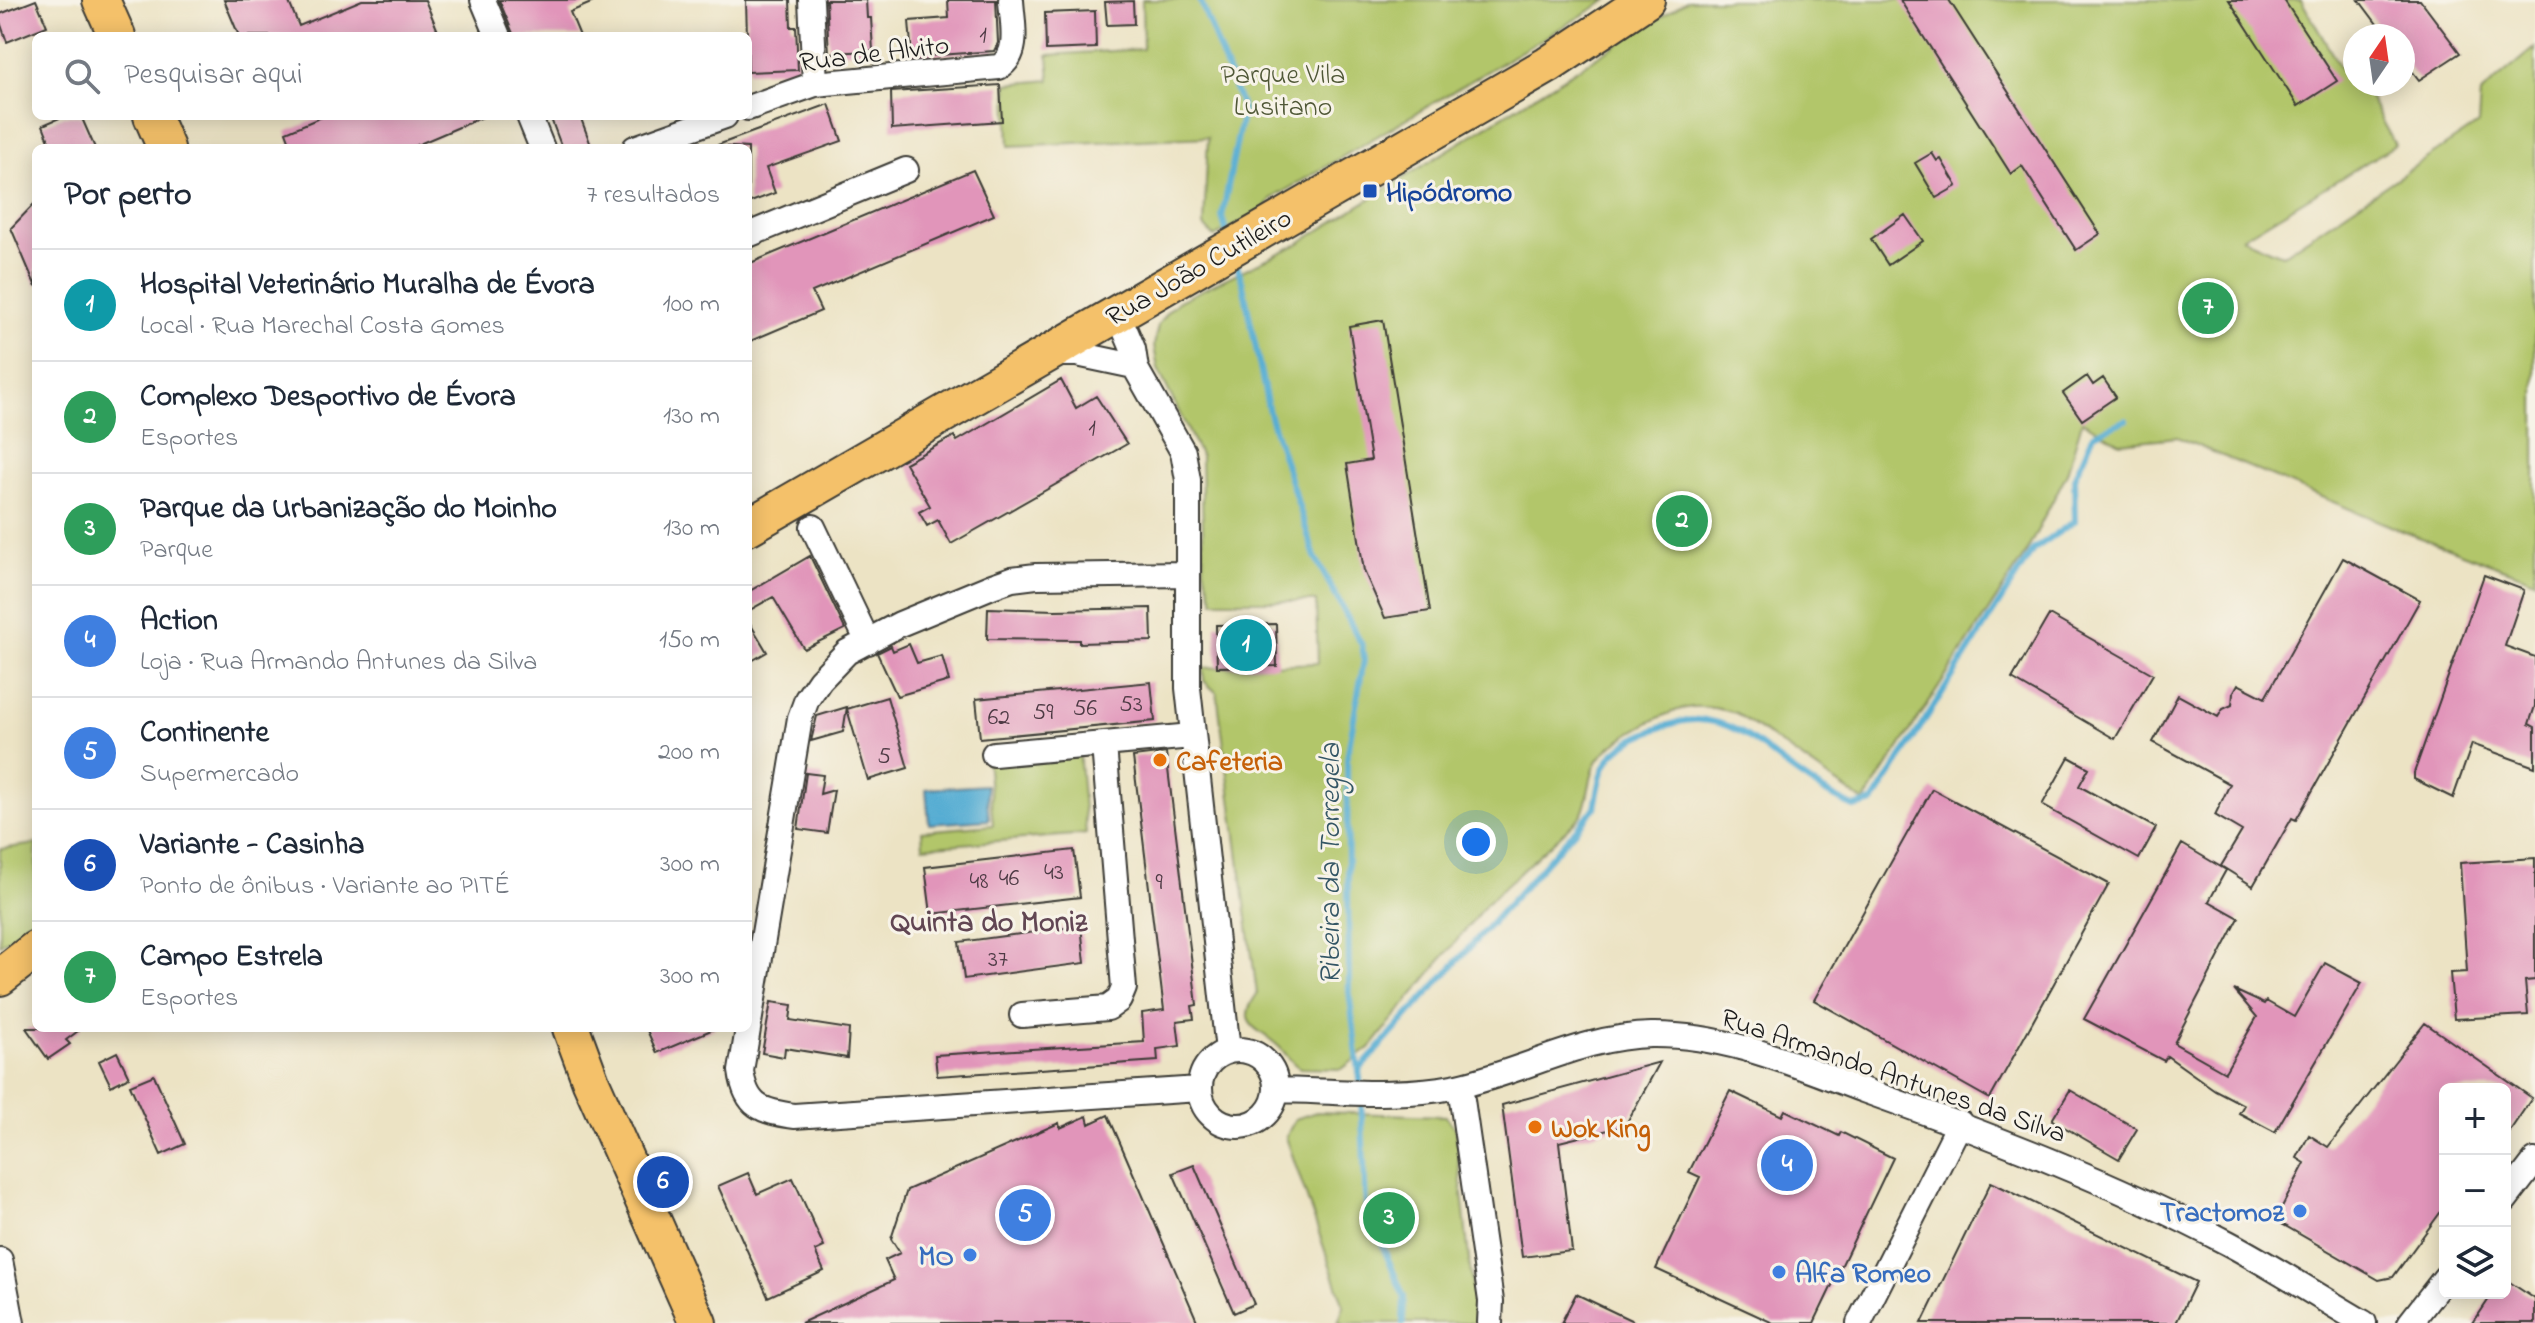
<!DOCTYPE html>
<html lang="pt">
<head>
<meta charset="utf-8">
<style>
	body { margin:0; font-family:"Indie Flower",sans-serif; background:#f2f2f3; color:#1f2937 }
	.controls { position:absolute; right:24px; bottom:24px; display:grid; overflow:hidden; border-radius:12px; box-shadow:0 4px 20px #0003 }
	.controls button { width:72px; height:72px; display:grid; place-items:center; padding:0; border:0; border-bottom:2px solid #e0e1e3; background:#fff; color:#1f2937; font:40px sans-serif }
	.compass { position:absolute; left:2343px; top:24px; width:72px; height:72px; border-radius:50%; background:#fff; box-shadow:0 4px 20px #0003; rotate:13deg }
	.you { position:absolute; left:1476px; top:842px; width:28px; height:28px; margin:-20px; border:6px solid #fff; border-radius:50%; background:#1a73e8; box-shadow:0 0 0 12px #1a73e833 }
	.badge { display:grid; place-items:center; width:52px; height:52px; border-radius:50%; background:#2563eb; color:#fff; font-size:26px; font-weight:700 }
	.pin { position:absolute; translate:-50% -50%; border:4px solid #fff; box-shadow:0 2px 8px #0006 }
	.list { margin:0; padding:0; list-style:none }
	h2 { display:flex; justify-content:space-between; align-items:center; height:104px; margin:0; padding:0 32px; font-size:34px }
	h2 small { font-size:26px; font-weight:400; color:#747a83 }
	.list li { display:grid; grid-template-columns:52px 1fr auto; gap:24px; align-items:center; box-sizing:border-box; height:112px; padding:0 32px; border-top:2px solid #e0e1e3 }
	.list b { display:block; font-size:30px; white-space:nowrap }
	.list p { margin:0; font-size:26px; white-space:nowrap; color:#747a83 }
	.list em { font-size:26px; font-style:normal; color:#747a83 }
	.icon { flex:none; width:44px; height:44px; fill:none; stroke:currentColor; stroke-width:2; stroke-linecap:round; stroke-linejoin:round }
	.map { position:relative; flex:none; width:2535px; height:1323px; overflow:hidden }
	.search { position:absolute; background:#fff; box-shadow:0 4px 20px #0003; left:32px; top:32px; width:720px; height:88px; display:flex; align-items:center; gap:20px; box-sizing:border-box; padding:0 28px; border-radius:12px; color:#747a83; font-size:30px }
	.panel { position:absolute; background:#fff; box-shadow:0 4px 20px #0003; left:32px; top:144px; width:720px; height:888px; border-radius:12px }
	.map>svg:first-child { display:block }
	.green { fill:#b2c66a; stroke:#677143; stroke-width:2 }
	.water { fill:#57add3; stroke:#3a6478; stroke-width:2 }
	.lines { fill:none; stroke-linecap:round; stroke-linejoin:round }
	.stream { stroke:#57add3; stroke-width:6 }
	.building { fill:#e195ba }
	.street-casing { stroke:#3b3a35; stroke-width:28 }
	.primary-casing { stroke:#3b3a35; stroke-width:40 }
	.street { stroke:#fff; stroke-width:24 }
	.primary { stroke:#f4c16a; stroke-width:36 }
	.transit-dot { fill:#1a4fb4; stroke:#f7f3e8; stroke-width:3 }
	.food-dot { fill:#e8710a; stroke:#f7f3e8; stroke-width:3 }
	.shop-dot { fill:#3f7fe0; stroke:#f7f3e8; stroke-width:3 }
	.labels { text-anchor:middle; stroke-width:6; stroke-linejoin:round; paint-order:stroke }
	.number-label { font-size:24px; fill:#4d3a44 }
	.street-label { font-size:28px; fill:#1c1c1c; stroke:#f7f3e8 }
	.park-label { font-size:28px; fill:#505837; stroke:#f7f3e8 }
	.transit-label { font-size:28px; font-weight:bold; fill:#164399; stroke:#f7f3e8; text-anchor:start }
	.food-label { font-size:28px; font-weight:bold; fill:#c56008; stroke:#f7f3e8; text-anchor:start }
	.shop-label { font-size:28px; font-weight:bold; fill:#366cbe; stroke:#f7f3e8; text-anchor:end }
	.water-label { font-size:30px; font-style:italic; fill:#345665; stroke:#f7f3e8 }
	.neighbourhood-label { font-size:30px; font-weight:bold; fill:#614653; stroke:#f7f3e8 }
</style>
</head>
<body>
<div class="map">
<svg width="2535" height="1323" viewBox="0 0 2535 1323">
	<rect width="100%" height="100%" fill="#f7f3e8"/>
	<filter id="ink" filterUnits="userSpaceOnUse"><feTurbulence type="fractalNoise" baseFrequency=".0125" numOctaves="2"/><feDisplacementMap in="SourceGraphic" scale="16" xChannelSelector="R" yChannelSelector="G"/><feConvolveMatrix kernelMatrix="1 2 1 2 8 2 1 2 1" color-interpolation-filters="sRGB"/></filter>
	<filter id="wash" filterUnits="userSpaceOnUse"><feTurbulence type="fractalNoise" baseFrequency=".006" numOctaves="4" result="noise"/><feDisplacementMap in="SourceGraphic" scale="32" xChannelSelector="R" yChannelSelector="G"/><feGaussianBlur stdDeviation="1.8" result="paint"/><feColorMatrix in="noise" values="0 0 0 0 0 0 0 0 0 0 0 0 0 0 0 0 0 1.4 0 .05"/><feComposite in="paint" operator="in"/></filter>
	<g filter="url(#wash)">
		<rect width="100%" height="100%" fill="#ece3c4"/>
		<path class="green" d="M1142,0H1608L1271,199L1264,210L1214,237L1204,226L1208,137L1009,146L1007,84L1050,80L1048,55L1143,49Z
			M1688,0H2301L2345,76L2354,70L2355,84H2362L2395,145L2242,238L2282,255L2478,124L2480,94L2535,48V580L2405,532L2177,437L2120,443L2082,421L2067,473L2026,553L1864,802L1736,713C1721,709 1708,706 1693,707C1668,709 1609,741 1597,762C1588,778 1590,798 1581,816L1486,904L1371,1047L1342,1069L1300,1068C1290,1063 1286,1052 1277,1045C1257,1027 1235,1025 1257,994L1252,956L1217,693L1204,681L1203,668L1318,663L1316,601H1214L1204,569L1201,457L1158,369L1154,346L1158,325L1167,312L1179,301L1296,245Z
			M1079,750L1086,834L923,847L922,831L993,825L987,758Z
			M36,844V923L0,944V849Z
			M1316,1112L1445,1116L1455,1128L1476,1323H1338L1344,1306L1286,1137L1295,1119Z"/>
		<path class="water" d="M986,785L989,820L929,824L926,789Z"/>
		<g class="lines">
			<path class="stream" d="M1200,0L1243,110L1222,217L1228,237
				M1235,259L1243,284L1269,413L1315,557L1362,645L1364,660L1347,758L1349,991L1361,1087
				M1360,1069L1595,808C1603,765 1604,751 1647,733C1661,727 1679,720 1695,720C1730,719 1755,741 1781,762C1804,779 1828,796 1854,807L1873,802L2033,550L2075,521L2074,478L2094,434L2126,420
				M1361,1098L1366,1206L1404,1297L1403,1323"/>
		</g>
		<g id="blocks">
			<path class="building" d="M36,0L47,26L7,42L0,22V14Z
				M224,0H288L299,26L362,0H425L440,36H239Z
				M499,0H598L570,12L580,36H514Z
				M746,0H790L791,27H796L798,70L748,72Z
				M826,0H866L867,18H871L873,51L829,53Z
				M948,0H996L998,43L994,51L912,57L909,21L949,18Z
				M1900,0H1949L2100,234L2076,250L2022,166L2011,174Z
				M2229,0H2284L2337,81L2298,106Z
				M2359,0H2420L2460,53L2419,80L2403,59V36H2386Z
				M1133,1L1134,24L1107,25L1105,2Z
				M1095,11L1096,48L1046,50L1045,13Z
				M1000,85L1002,121L892,129L891,92Z
				M829,104L842,141L766,168L775,193L748,203V148L715,146Z
				M64,116H81L95,148H52L43,125Z
				M324,116H485L410,148H292L286,132Z
				M550,116H580L592,148H562Z
				M1932,153L1937,161L1941,159L1957,186L1936,198L1915,163Z
				M973,170L994,215L812,292L821,311L748,342V264Z
				M36,202V287L11,228Z
				M1905,215L1923,241L1888,265L1871,239Z
				M1383,320L1430,611L1385,618L1364,571L1347,464L1371,460L1349,326Z
				M2087,376L2093,385L2103,378L2116,397L2082,420L2063,393Z
				M1061,380L1076,408L1096,396L1127,444L951,544L938,520L927,526L919,512L930,506L905,463L954,436L957,441Z
				M810,556L845,629L804,649L773,597L748,611V592Z
				M2343,558L2420,600L2296,820L2292,818L2253,886L2221,866L2242,831L2215,815L2230,784L2153,742L2178,695L2218,717L2223,709L2232,705L2233,693L2238,684L2265,698Z
				M2484,575L2524,590L2505,646L2535,657V706L2529,724L2535,727V767L2472,744L2453,798L2414,779V773Z
				M988,608L1055,610L1151,608L1152,641L1079,643V640L987,639Z
				M2049,615L2153,674L2115,739L2012,679Z
				M748,620L767,652L748,663Z
				M1276,624L1277,666L1217,667L1216,625Z
				M909,644L917,663L942,656L949,681L897,696L877,653L891,646L893,651Z
				M1151,682L1155,721L980,738L976,699Z
				M887,697L908,768L868,780L847,709Z
				M847,707L843,732L811,741L817,716Z
				M1166,753L1197,1005L1192,1006L1194,1019L1177,1021L1180,1046L1157,1049L1158,1061L937,1076L935,1055L1144,1042L1142,1013L1164,1010L1133,757Z
				M2069,757L2089,768L2079,786L2156,828L2139,859L2042,805Z
				M806,773L823,775L820,794L834,790L827,833L798,829Z
				M1932,789L2109,884L1990,1099L1814,1000Z
				M2182,844L2226,870L2209,901L2239,918L2174,1043L2225,1072L2257,1017L2234,990L2264,1004L2266,1001L2294,1017L2325,963L2362,983L2275,1132L2239,1113L2244,1105L2215,1090L2167,1056L2164,1061L2084,1019Z
				M1074,850L1080,897L931,914L925,867Z
				M2535,858V980L2525,981L2528,1015L2454,1019L2450,973L2467,972L2460,863Z
				M1081,926L1085,963L964,979L959,942Z
				M771,1002L792,1005L790,1020L849,1029L847,1058L785,1048L784,1057L762,1053Z
				M2425,1023L2532,1098L2505,1138V1089H2445V1206L2393,1277L2379,1280L2275,1220L2305,1163L2297,1158L2309,1135L2328,1147Z
				M26,1028H82L66,1040L70,1044L48,1059Z
				M646,1028H716L657,1053Z
				M117,1052L129,1077L111,1086L99,1061Z
				M1660,1062L1625,1126L1559,1142L1572,1251L1522,1257L1502,1105Z
				M154,1075L185,1144L161,1155L130,1085Z
				M2070,1090L2137,1129L2119,1159L2052,1120Z
				M1730,1091L1782,1116L1785,1110L1839,1136L1841,1132L1893,1158L1814,1323H1773L1656,1269L1700,1177L1689,1172Z
				M1108,1115L1198,1323H801L894,1280L885,1260L900,1253L891,1239L907,1190L1059,1123L1060,1128L1087,1116L1089,1124Z
				M1194,1165L1254,1304L1234,1313L1173,1173Z
				M748,1173L757,1194L793,1178L824,1247L815,1251L824,1271L768,1297L718,1186Z
				M1991,1182L2196,1282L2176,1323H1922Z
				M2505,1279L2535,1299V1323H2473L2493,1293H2505Z
				M1576,1294L1637,1323H1561Z"/>
		</g>
	</g>
	<g filter="url(#ink)">
		<use href="#blocks" fill-opacity="0" stroke="#3b3a35" stroke-width="2"/>
		<g class="lines">
			<defs>
				<path id="street" d="M483,0L498,36
					M811,0L815,84
					M748,108L815,84L999,67C1021,54 1012,22 1011,0
					M529,116L542,148
					M635,148L725,116
					M748,235L906,170
					M1112,315L1125,330L1133,349L1136,369L1183,452L1188,480V688L1228,1051
					M1051,354H1077L1129,365
					M813,527L868,642
					M1187,574L1036,576L1012,579L992,586L900,624L847,652L820,680L807,699L800,718L741,1071C746,1107 761,1111 794,1116L1199,1089
					M994,754L1192,736
					M1022,1015L1108,1008L1119,1000L1124,988L1104,745
					M1200 1088a38 38 0 1 1 76 0a38 38 0 1 1-76 0Z
					M1460,1086L1491,1301L1490,1323
					M1277,1090C1337,1091 1399,1098 1458,1086C1522,1072 1584,1036 1651,1035C1727,1034 1796,1065 1866,1091C1990,1135 2112,1182 2228,1243C2275,1268 2319,1297 2364,1323
					M2505,1200L2535,1161
					M0,1260L12,1323
					M1859,1323L1960,1123
					M2410,1323L2445,1278"/>
				<path id="primary" d="M101,0L117,36
					M152,116L166,148
					M748,527L1548,65L1646,0
					M0,977L36,949
					M571,1028L591,1082L698,1323"/>
			</defs>
			<use href="#street" class="street-casing"/>
			<use href="#primary" class="primary-casing"/>
			<use href="#street" class="street"/>
			<use href="#primary" class="primary"/>
		</g>
	</g>
	<rect class="transit-dot" x="1362" y="183" width="16" height="16" rx="4"/>
	<g class="food-dot">
		<circle cx="1160" cy="760" r="8"/>
		<circle cx="1535" cy="1127" r="8"/>
	</g>
	<g class="shop-dot">
		<circle cx="2300" cy="1211" r="8"/>
		<circle cx="970" cy="1255" r="8"/>
		<circle cx="1779" cy="1272" r="8"/>
	</g>
	<g class="labels">
		<g class="number-label">
			<text x="983" y="42">1</text>
			<text x="1092" y="435">1</text>
			<text x="1131" y="711">53</text>
			<text x="1085" y="715">56</text>
			<text x="1043" y="719">59</text>
			<text x="999" y="724">62</text>
			<text x="884" y="763">5</text>
			<text x="1054" y="879">43</text>
			<text x="1009" y="885">46</text>
			<text x="979" y="888">48</text>
			<text x="1159" y="889">9</text>
			<text x="998" y="966">37</text>
		</g>
		<g class="street-label">
			<text transform="translate(874 52) rotate(-7)" y="10">Rua de Alvito</text>
			<text transform="translate(1198 266) rotate(-30)" y="10">Rua João Cutileiro</text>
			<text transform="translate(1894 1074) rotate(19)" y="10">Rua Armando Antunes da Silva</text>
		</g>
		<g class="park-label">
			<text x="1283" y="83">Parque Vila<tspan x="1283" dy="32">Lusitano</tspan></text>
		</g>
		<g class="transit-label">
			<text x="1386" y="201">Hipódromo</text>
		</g>
		<g class="food-label">
			<text x="1176" y="770">Cafeteria</text>
			<text x="1551" y="1137">Wok King</text>
		</g>
		<g class="shop-label">
			<text x="2284" y="1221">Tractomoz</text>
			<text x="954" y="1265">MO</text>
			<text x="1795" y="1282" text-anchor="start">Alfa Romeo</text>
		</g>
		<g class="water-label">
			<text transform="translate(1329 864) rotate(-90)" y="10">Ribeira da Torregela</text>
		</g>
		<g class="neighbourhood-label">
			<text x="989" y="931">Quinta do Moniz</text>
		</g>
	</g>
</svg>
<div class="controls">
<button>+</button>
<button>−</button>
<button><svg class="icon" aria-label="layers" viewBox="0 0 24 24"><path d="M12 4l9 5-9 5-9-5zM3 14l9 5 9-5"/></svg></button>
</div>
<svg class="compass" viewBox="-18 -18 36 36"><path d="M0-13l5 13h-10z" fill="#e53935"/><path d="M0 13l5-13h-10z" fill="#747a83"/></svg>
<div class="you"></div>
<div class="pin badge" style="left:1246px;top:645px;background:#0f9aa8">1</div>
<div class="pin badge" style="left:1682px;top:521px;background:#2e9e5b">2</div>
<div class="pin badge" style="left:1389px;top:1218px;background:#2e9e5b">3</div>
<div class="pin badge" style="left:1787px;top:1165px;background:#3f7fe0">4</div>
<div class="pin badge" style="left:1025px;top:1215px;background:#3f7fe0">5</div>
<div class="pin badge" style="left:663px;top:1182px;background:#1a4fb4">6</div>
<div class="pin badge" style="left:2208px;top:308px;background:#2e9e5b">7</div>
<div class="search"><svg class="icon" aria-label="search" viewBox="0 0 24 24"><circle cx="10" cy="10" r="6"/><path d="M15 15l6 6"/></svg>Pesquisar aqui</div>
<section class="panel">
<h2>Por perto<small>7 resultados</small></h2>
<ul class="list">
<li><span class="badge" style="background:#0f9aa8">1</span><div><b>Hospital Veterinário Muralha de Évora</b><p>Local · Rua Marechal Costa Gomes</p></div><em>100 m</em></li>
<li><span class="badge" style="background:#2e9e5b">2</span><div><b>Complexo Desportivo de Évora</b><p>Esportes</p></div><em>130 m</em></li>
<li><span class="badge" style="background:#2e9e5b">3</span><div><b>Parque da Urbanização do Moinho</b><p>Parque</p></div><em>130 m</em></li>
<li><span class="badge" style="background:#3f7fe0">4</span><div><b>Action</b><p>Loja · Rua Armando Antunes da Silva</p></div><em>150 m</em></li>
<li><span class="badge" style="background:#3f7fe0">5</span><div><b>Continente</b><p>Supermercado</p></div><em>200 m</em></li>
<li><span class="badge" style="background:#1a4fb4">6</span><div><b>Variante - Casinha</b><p>Ponto de ônibus · Variante ao PITÉ</p></div><em>300 m</em></li>
<li><span class="badge" style="background:#2e9e5b">7</span><div><b>Campo Estrela</b><p>Esportes</p></div><em>300 m</em></li>
</ul>
</section>
</div>
</body>
</html>
